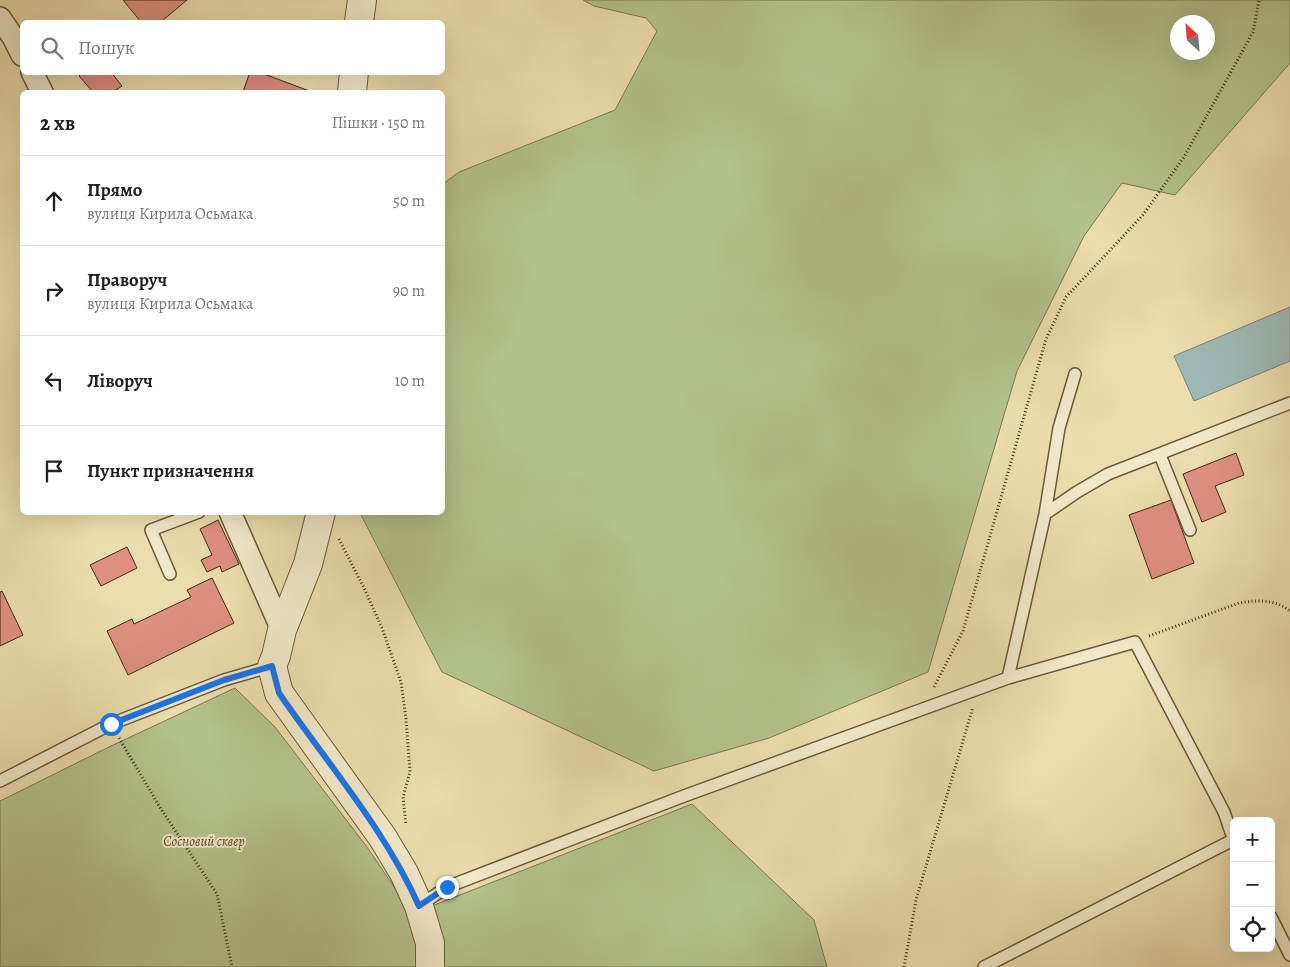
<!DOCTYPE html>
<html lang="uk">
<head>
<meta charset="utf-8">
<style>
	body { margin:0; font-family:Alegreya,serif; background:#f6f6f6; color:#202124 }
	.controls { position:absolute; right:15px; bottom:15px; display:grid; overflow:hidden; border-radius:8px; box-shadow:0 5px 20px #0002 }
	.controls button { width:45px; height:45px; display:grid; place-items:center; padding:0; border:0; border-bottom:1px solid #e0e0e0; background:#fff; color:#202124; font:25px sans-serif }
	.compass { position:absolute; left:1170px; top:15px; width:45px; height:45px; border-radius:50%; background:#fff; box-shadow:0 5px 20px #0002; rotate:334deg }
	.stop { position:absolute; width:15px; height:15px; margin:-11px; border:4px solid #1a73e8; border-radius:50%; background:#fff }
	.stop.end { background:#1a73e8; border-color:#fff; box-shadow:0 1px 5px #0008 }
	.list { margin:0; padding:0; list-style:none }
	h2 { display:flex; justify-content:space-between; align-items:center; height:65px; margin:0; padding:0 20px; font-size:21px }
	h2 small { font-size:16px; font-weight:400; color:#757577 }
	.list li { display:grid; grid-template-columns:32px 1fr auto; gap:15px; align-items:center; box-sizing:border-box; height:90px; padding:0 20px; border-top:1px solid #e0e0e0 }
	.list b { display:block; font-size:19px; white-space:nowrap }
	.list p { margin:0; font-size:16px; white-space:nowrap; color:#757577 }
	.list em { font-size:16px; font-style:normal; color:#757577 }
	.icon { flex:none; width:28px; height:28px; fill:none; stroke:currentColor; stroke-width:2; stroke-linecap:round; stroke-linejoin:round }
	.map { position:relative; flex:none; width:1290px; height:967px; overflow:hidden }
	.search { position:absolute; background:#fff; box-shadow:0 5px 20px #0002; left:20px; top:20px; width:425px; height:55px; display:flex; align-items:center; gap:12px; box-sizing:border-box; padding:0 18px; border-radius:8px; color:#757577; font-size:19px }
	.panel { position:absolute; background:#fff; box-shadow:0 5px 20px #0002; left:20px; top:90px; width:425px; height:425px; border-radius:8px }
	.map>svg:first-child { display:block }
	.green { fill:#b3c28d; stroke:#7a7651; fill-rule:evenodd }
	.water { fill:#9eb9b6; stroke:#798076 }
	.building { fill:#de8f82; stroke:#412a15 }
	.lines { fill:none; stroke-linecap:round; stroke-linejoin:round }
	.service-casing { stroke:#6c573b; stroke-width:14 }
	.minor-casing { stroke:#6c573b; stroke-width:24 }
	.tertiary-casing { stroke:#6c573b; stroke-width:30 }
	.path { stroke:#412a15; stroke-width:3; stroke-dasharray:1 2.5; stroke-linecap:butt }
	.service { stroke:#f2e9ca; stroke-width:11 }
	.minor { stroke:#f2e9ca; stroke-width:21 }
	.tertiary { stroke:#f2e9ca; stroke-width:28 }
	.route { stroke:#1a73e8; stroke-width:6 }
	.labels { text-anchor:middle; stroke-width:4; stroke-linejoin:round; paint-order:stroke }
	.park-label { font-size:14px; font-style:italic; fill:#58482d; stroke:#f2e9ca }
</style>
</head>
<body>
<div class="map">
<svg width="1290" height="967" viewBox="0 0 1290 967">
	<rect width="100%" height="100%" fill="#ebddad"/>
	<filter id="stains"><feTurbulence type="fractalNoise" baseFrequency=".004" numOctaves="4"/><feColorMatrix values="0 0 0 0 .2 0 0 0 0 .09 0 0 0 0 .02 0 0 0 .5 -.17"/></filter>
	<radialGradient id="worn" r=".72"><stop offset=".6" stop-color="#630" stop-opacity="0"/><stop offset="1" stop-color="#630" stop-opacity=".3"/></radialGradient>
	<path class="green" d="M583,0H1290V63L1276,79L1175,195L1122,183L1084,236L1017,371L928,672L769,738L654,771L442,672L360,513L442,512L443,184L459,172L615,110L657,31L646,18L594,6ZM1208,22V52H1178V22Z
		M235,688L275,727L367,847L409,909L414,913L692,804L814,920L827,967H0V801L109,747Z"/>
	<path class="water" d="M1290,307V361L1194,401L1174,356Z"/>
	<path class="building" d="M123,0H187L162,21L163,22H141Z
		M83,72H111L122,86L113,92H93L79,76Z
		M250,72H259L312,92H243Z
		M1236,453L1244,475L1215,486L1226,512L1202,522L1183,474Z
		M1171,500L1194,563L1152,579L1129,515Z
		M218,520L239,564L222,572L220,566L207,572L201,560L212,555L200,529Z
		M127,547L137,568L101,586L90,565Z
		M212,578L234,623L128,675L107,631L132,619L134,624L191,597L187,590Z
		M2,591L23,635L0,646V592Z"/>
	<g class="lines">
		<defs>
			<path id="service" d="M1160,455L1190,530
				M1045,514L1077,492L1108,474L1290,403
				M170,574L151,530L199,512
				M1008,678L1045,514L1059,428L1075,374
				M0,781L111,724L224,680L272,666
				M419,906L447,887L684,796L1008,678L1135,642L1224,812L1234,841
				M1271,917L1290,955
				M984,967L1233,840"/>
			<path id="minor" d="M0,18L13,37L22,55
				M32,72L42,92
				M230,512L282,630"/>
			<path id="tertiary" d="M359,22L362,0
				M352,92L354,72
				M321,512L308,564L282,630L276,656L272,666L279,693L383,838L404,873L419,906L430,943V967"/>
		</defs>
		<use href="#service" class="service-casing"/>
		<use href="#minor" class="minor-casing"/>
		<use href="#tertiary" class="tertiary-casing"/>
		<path class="path" d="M339,539L364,588L382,628L401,682L406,719L410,772L403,797L406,825
			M1149,636L1239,603C1257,600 1275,599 1290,611
			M934,687L963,631L1046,339L1066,297L1143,215L1184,157L1253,32L1259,0
			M119,738L161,809L217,894L232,967
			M904,967L916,900L973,707"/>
		<use href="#service" class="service"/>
		<use href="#minor" class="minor"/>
		<use href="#tertiary" class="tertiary"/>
	</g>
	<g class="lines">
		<path class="route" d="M111,724L224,680L272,666L279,693C327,763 384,828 419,906L447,887"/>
	</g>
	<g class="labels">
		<g class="park-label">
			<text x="204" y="846">Сосновий сквер</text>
		</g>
	</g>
	<rect width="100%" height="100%" filter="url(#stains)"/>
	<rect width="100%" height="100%" fill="url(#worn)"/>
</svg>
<div class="controls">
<button>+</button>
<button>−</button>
<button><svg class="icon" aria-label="locate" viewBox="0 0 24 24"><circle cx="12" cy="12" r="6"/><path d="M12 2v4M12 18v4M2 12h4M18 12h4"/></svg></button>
</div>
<svg class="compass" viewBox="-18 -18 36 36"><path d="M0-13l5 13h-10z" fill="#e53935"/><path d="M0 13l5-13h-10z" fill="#757577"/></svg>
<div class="stop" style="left:111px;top:724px"></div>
<div class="stop end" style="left:447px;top:887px"></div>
<div class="search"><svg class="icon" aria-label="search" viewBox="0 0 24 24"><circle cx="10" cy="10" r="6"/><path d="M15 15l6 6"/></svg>Пошук</div>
<section class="panel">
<h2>2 хв<small>Пішки · 150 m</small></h2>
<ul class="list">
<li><svg class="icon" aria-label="ahead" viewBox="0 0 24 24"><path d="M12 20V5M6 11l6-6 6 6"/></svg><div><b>Прямо</b><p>вулиця Кирила Осьмака</p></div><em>50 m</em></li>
<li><svg class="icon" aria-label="right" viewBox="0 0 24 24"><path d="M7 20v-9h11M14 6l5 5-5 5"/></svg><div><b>Праворуч</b><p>вулиця Кирила Осьмака</p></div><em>90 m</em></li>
<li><svg class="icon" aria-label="left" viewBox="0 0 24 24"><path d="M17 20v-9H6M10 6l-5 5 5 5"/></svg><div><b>Ліворуч</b></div><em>10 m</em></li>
<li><svg class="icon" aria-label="arrive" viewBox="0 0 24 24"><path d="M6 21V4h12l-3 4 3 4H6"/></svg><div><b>Пункт призначення</b></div></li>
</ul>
</section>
</div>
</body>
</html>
